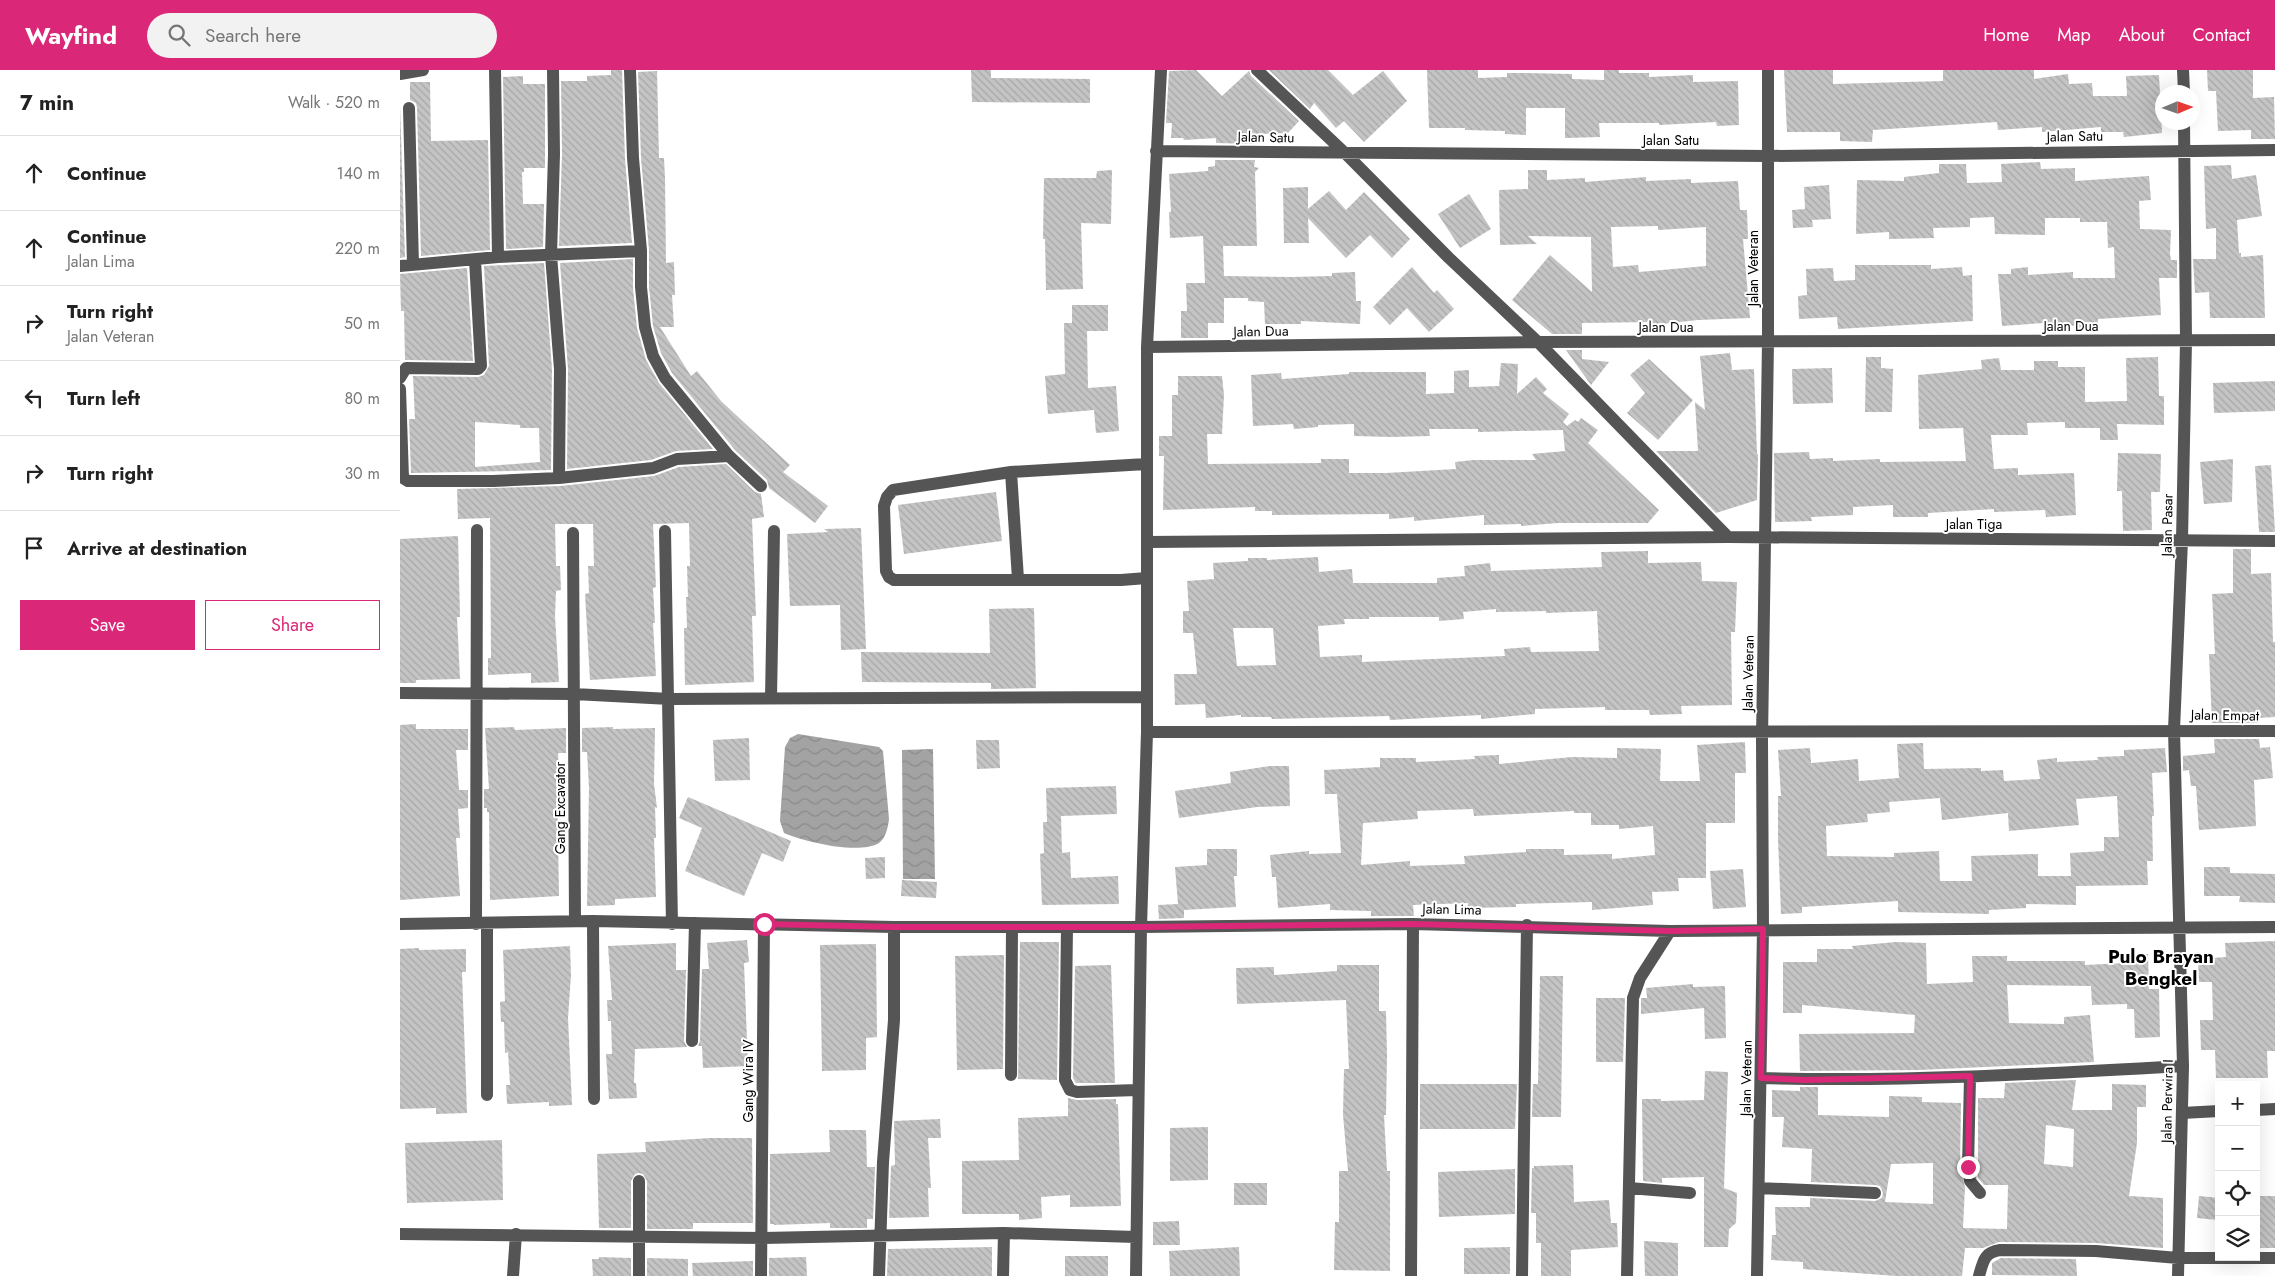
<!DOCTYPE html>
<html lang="en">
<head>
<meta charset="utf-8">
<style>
	body { margin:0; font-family:Jost,sans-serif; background:#f2f2f2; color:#222 }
	.controls { position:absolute; right:15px; bottom:15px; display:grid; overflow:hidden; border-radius:0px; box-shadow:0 5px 20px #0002 }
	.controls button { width:45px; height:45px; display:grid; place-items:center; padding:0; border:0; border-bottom:1px solid #e0e0e0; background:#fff; color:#222; font:25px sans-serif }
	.compass { position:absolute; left:1755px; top:15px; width:45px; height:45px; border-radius:50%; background:#fff; box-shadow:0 5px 20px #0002; rotate:88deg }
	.stop { position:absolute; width:15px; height:15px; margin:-11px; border:4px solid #db2777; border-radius:50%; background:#fff }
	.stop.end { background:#db2777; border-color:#fff; box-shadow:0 1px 5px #0008 }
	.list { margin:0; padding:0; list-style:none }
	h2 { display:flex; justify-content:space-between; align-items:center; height:65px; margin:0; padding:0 20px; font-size:21px }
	h2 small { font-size:16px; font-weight:400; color:#767676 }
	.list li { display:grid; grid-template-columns:32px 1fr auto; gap:15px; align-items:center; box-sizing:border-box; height:75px; padding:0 20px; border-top:1px solid #e0e0e0 }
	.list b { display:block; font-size:19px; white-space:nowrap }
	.list p { margin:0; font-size:16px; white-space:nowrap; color:#767676 }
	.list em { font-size:16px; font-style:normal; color:#767676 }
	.actions { display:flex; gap:10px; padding:15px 20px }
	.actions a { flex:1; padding:11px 0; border:1px solid #db2777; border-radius:0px; text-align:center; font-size:18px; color:#db2777 }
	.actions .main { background:#db2777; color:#fff }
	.icon { flex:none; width:28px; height:28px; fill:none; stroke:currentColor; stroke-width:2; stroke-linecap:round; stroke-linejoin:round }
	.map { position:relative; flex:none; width:1875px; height:1206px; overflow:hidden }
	header { display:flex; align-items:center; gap:30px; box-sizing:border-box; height:70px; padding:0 25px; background:#db2777; color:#fff }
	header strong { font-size:24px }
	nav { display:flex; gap:28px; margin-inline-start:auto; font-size:18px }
	.search { width:350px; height:45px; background:#f2f2f2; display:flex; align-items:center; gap:12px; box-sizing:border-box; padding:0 18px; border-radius:28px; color:#767676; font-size:19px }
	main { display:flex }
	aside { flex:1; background:#fff }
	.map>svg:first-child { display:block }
	.water { fill:url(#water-waves) }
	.building { fill:url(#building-back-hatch); fill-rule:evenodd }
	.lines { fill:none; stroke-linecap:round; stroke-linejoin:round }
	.minor { stroke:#555; stroke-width:12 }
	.route { stroke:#db2777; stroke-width:6 }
	.labels { text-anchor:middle; stroke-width:4; stroke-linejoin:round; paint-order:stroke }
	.street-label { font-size:14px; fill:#000; stroke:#fff }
	.district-label { font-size:19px; font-weight:bold; fill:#000; stroke:#fff }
</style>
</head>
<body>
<header>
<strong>Wayfind</strong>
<div class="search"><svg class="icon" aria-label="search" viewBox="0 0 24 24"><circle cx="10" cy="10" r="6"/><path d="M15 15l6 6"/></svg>Search here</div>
<nav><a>Home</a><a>Map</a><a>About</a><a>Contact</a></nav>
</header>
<main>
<aside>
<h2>7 min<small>Walk · 520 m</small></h2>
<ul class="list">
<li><svg class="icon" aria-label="ahead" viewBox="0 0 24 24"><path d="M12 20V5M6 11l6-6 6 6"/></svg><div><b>Continue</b></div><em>140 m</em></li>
<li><svg class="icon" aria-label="ahead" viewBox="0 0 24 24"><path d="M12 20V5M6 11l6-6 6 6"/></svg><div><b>Continue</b><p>Jalan Lima</p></div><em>220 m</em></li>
<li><svg class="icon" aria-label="right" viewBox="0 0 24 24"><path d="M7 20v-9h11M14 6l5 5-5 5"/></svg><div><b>Turn right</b><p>Jalan Veteran</p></div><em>50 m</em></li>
<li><svg class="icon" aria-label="left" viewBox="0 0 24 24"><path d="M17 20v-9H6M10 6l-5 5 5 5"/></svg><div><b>Turn left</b></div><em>80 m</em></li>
<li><svg class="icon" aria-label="right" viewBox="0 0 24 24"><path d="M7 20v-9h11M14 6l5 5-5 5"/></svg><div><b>Turn right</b></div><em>30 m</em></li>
<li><svg class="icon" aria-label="arrive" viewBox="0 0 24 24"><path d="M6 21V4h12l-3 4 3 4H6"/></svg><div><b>Arrive at destination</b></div></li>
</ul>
<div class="actions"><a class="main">Save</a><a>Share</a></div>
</aside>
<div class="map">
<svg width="1875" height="1206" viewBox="0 0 1875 1206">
	<defs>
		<pattern id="water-waves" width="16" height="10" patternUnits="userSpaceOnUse" patternTransform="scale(1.25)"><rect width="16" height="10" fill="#a3a3a3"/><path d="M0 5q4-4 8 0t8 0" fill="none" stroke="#8b8b8b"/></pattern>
		<pattern id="building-back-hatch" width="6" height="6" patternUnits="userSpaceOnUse" patternTransform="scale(1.25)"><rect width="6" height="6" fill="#c4c4c4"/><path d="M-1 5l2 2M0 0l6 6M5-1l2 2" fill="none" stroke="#a7a7a7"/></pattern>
	</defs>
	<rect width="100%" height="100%" fill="#fff"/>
	<path class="water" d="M398,664L479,677L483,681L489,749C488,757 486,768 479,773C459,785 405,772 384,763L380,751L385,677L390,668Z
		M533,679L535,809H503L502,680Z"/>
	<path class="building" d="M211,0H222L225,89L232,173L159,176L162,84L161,11H187V6L211,5Z
		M571,0H591V8L690,9V33L572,32Z
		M796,0L822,26L849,1L851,6L899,51L888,63L855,64V74L816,73V68L784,70L783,68H771L772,53H766L769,1Z
		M869,0H928L953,25L983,1L1007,31L964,72L944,51L936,58L914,33L910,39Z
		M1027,0H1078V8L1107,7V3H1124L1172,4V9L1204,10V0H1219V3H1249V7L1293,5V12L1338,11L1339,55L1317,56L1316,52L1259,55V53H1199L1200,67L1165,68V38H1126V65L1105,64V61L1065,60V58H1029Z
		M1384,0H1433V14L1543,11V0H1634V9L1668,4L1669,14L1692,13L1693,26H1727L1726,6L1759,5L1762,63L1724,67L1723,62H1701V57L1642,62V57L1598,60L1597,52L1473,60L1472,72L1440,71V62H1387Z
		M1807,0H1853V28L1874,27L1875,69H1851V60L1818,61L1816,21H1808Z
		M257,1L259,88H264L265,108L266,193L274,192L275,225H272L274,257H260L291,306L297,301L321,331L390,395L383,402L428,436L415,453L369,418L367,410L335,380L272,303L261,283L253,256L249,217V180L241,88L238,2Z
		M123,6V14H145V98H124V102H122L123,134H144L143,177L106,179L103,7Z
		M10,12H30L31,71L88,70L90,180L21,186L17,38L16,33L10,30Z
		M0,36L5,187L0,188Z
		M815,90H855L854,97L859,98L855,102L857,176H823L824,206L891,207L932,206V203L955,202L956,231H961L960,254L901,251V254H865L864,232L848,231V228H824V253H808V268H781V241H787L786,213H805L803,166L770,168L769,142H771L769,104L808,101V97L815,96Z
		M1640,92L1641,99L1675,98V111L1749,106L1751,130L1739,131L1740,159L1771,160L1770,184L1771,190H1777V208H1759L1761,245L1698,249L1697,259H1678V255L1644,259L1643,253L1602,256L1598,204H1611V199L1628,197V205L1673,202V208H1715L1714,177L1708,178L1707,152H1680V148H1645V165L1595,164L1594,147L1570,148V157L1533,158L1534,168L1489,169V162L1456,164L1457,110L1504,111V107L1539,103V94H1566L1567,113L1602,112L1601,94Z
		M1831,95L1832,109L1856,105L1862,146L1837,150L1839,183H1841V187L1863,185L1865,248H1810L1809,222L1795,223L1793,189H1816V158L1806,159L1804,96Z
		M712,100L711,154L681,153L683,219L646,220L645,169H643L644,108H696L697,101Z
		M1128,100H1147V110L1185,108V112L1246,107V111L1291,109V113L1338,111L1340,140H1347L1348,169H1343L1350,248L1298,250L1252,255V252L1182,253V264H1152L1112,230L1150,185L1192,222L1191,167L1128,166L1137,174L1100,175L1099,120L1128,119ZM1258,156V160L1306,157V196L1239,202L1238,195L1213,197L1211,157Z
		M1429,115L1431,149L1412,150L1413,157L1393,158L1392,140L1405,139L1404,117Z
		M908,117V139L929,121L946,140L964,122L1010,169L992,188L970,165L946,188L908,148L909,173H884L883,118Z
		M1069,124L1091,159L1060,178L1038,144Z
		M233,189V218L237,258L246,290L259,313L313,379L276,381L251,390L167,399L168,299L160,193Z
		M144,193L152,299L151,400L11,403L9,349H15L13,306L78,307L84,305L89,296L84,196ZM75,352L120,355V358H139L140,392L75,397Z
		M1455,195H1531V199L1562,197L1563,206L1572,205L1573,251L1438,259L1437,247L1399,249L1398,226L1407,225L1406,199L1433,198L1434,211L1455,210Z
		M1012,197L1034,223L1037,220L1054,239L1029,262L1007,238L990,255L973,237Z
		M67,198L73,291L5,290L4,241H1L0,204Z
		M672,235H708V261H687L688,318L716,316L719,361L696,363L694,340L648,344L645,306L665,304L664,253H672Z
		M1166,280H1182V289L1209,292L1191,315Z
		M1330,283L1332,300L1354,299L1357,384H1358L1357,430L1316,443L1256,381H1298L1295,332L1305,340L1300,286Z
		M1466,287H1481V298L1493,299L1492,342H1465Z
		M1758,287L1759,326H1764V355L1717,354L1718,370H1700V358H1665V352L1627,353L1628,365H1591L1594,399L1618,398V405L1674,403L1676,445L1646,447L1645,440L1594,442V439L1528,443V447H1493V435L1453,437V445L1411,447L1412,451L1375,452L1374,383L1409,382L1410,389L1433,388V391L1480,389V392L1566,391L1563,358L1519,359L1518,305L1582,299L1581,290L1599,288L1601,300H1634V291H1658V297H1685V332L1727,331L1726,288Z
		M1249,289L1293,330L1258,370L1227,343L1245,323L1230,305Z
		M1101,293L1118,294L1117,324L1136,307L1147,319L1143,323L1169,344L1163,352L1167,356L1175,350L1178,352L1181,348L1198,360L1188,373L1259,440L1248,453H1158L1121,456V454L1084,455V445L1014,451V447L989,449V444L872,445V441H855V437L763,440L764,386H759V366H772V325H778V306H822L824,325L822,364H807L808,394L921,393V389H949V403H986L1056,399L1055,392L1073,390H1136L1132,384L1165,381L1163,360L1078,362V359H1029L1030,366L991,367L954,366V354L918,355V357L894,359L893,354L853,356L851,305L881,303L882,309L949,304V302H1026V324L1054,323V301L1069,300V317L1099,316Z
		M1432,298L1433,333L1393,334L1392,299Z
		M1875,311V341L1814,343L1813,313Z
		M1718,383L1761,384L1760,422H1751L1752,460L1723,461L1722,421H1717Z
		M1833,389L1832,432L1804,434L1800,392Z
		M326,394L355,422L361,424L364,447L352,449L356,546H352L354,612L285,615L284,558H287L286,527H288L287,496H290L289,453L253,454L256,517L253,518L255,553H253L256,606L190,610L185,524L189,523L188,496H194L193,454H155L156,496H160L161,520L156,521L155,546L159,612L131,613V603L88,605V588H91L90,448L58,449L57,419L160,416L254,406L279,397Z
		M1871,395L1875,462H1859L1855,396Z
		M596,422L602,471L504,484L498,435Z
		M461,458L466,579L441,580L440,535L390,536L387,464L428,462L424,459Z
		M58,466L60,547H57L60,609L16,610V613H0V469Z
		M1833,479H1851V504L1871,503L1873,572H1875V647L1857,648L1858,653H1812L1809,584H1815L1812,524L1833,523Z
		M1248,481V493L1301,492L1302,511L1337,512L1335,562H1331L1332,635L1281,636L1282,644L1250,645L1249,640H1205V637L1135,639V644L1081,649V645L990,650L989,646L872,649L871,647H841V645L806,648L805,634L775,635L774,604H797L793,563H783V541H789L787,511L814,509L813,493L848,491V488H867V490L918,487L919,502L952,499L953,513H1037V508L1065,506L1064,496L1090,493L1091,501L1202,497L1201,482ZM1096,539V542L1146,541V543L1197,541L1199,581L1131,582L1130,577L1104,579L1105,586L962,592V585L920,587L918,556L945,554L944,549H969V547H1039V551L1064,549L1063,542ZM833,558H873L876,595L837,596Z
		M634,538L636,618L591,619V613L462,612L461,582L590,583L589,539Z
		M16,654V659H68V680H56L59,720H68V738L58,739L60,768H56L60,826L0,830V655Z
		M114,657L115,660L166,658V683H158L159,706H157L159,826L90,830L89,742H87V738H84V719H89L85,658Z
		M213,657V659L255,658L254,714L257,738L255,737L256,768H254L256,827L215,829V835L187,836L189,717L187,682H182V658Z
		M349,668L350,710L315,711L313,670Z
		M1814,669H1859L1860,678L1870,677L1873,708L1854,710L1856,756L1799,760L1796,716H1791L1789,700L1783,701V686L1815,683Z
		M576,670H599L600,698L577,699Z
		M1345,672L1346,703H1335V753H1306V808H1278L1279,821L1252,822L1253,835L1192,840V832L1116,834V837L1068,838V833L1013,835L1014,846H971V841L930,840V834L878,838L876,807H872L870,785L909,781V784L941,783L937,724H925L924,700L980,697V688H1016V692L1075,689L1074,686L1099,685V694L1172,687L1217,688V678L1261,679L1260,711H1300L1297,675ZM1073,739L1074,746L1174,741V743H1191V755H1219V759L1253,756L1255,785L1212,789V784L1164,785V779H1126V782L1064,786L1065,794L1010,796V791L961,795L963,753L1018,749L1017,741Z
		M1523,673L1524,699L1581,698V701L1603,700L1604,711L1640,709L1637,690L1657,688V692L1698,690L1697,687L1724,686V680L1765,678L1767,702L1752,703L1754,746H1752L1753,791H1747L1748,815L1676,816V835L1626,834V838L1589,840V844L1498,842V831L1402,837V843L1381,844L1378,768V726H1381L1378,680L1410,678L1411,693L1458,689L1459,711L1499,708L1497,674ZM1717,726L1719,767H1704V781L1670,783L1671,806H1638V784L1571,786L1572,811H1540L1539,781L1494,783V787L1427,786L1426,756L1468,752L1467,744L1490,742L1489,732L1540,728L1542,750L1608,743L1609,761L1679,755L1676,729Z
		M870,696H889L890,736L857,737L779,748L775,721L831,713L830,702Z
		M716,716L717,744L661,746L662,783L670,782L671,808L718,806L719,834L642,835L640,784L644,783L643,752H647L646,718Z
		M288,727L391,771L383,792L362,783L344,826L285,801L302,758L279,748Z
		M807,779H837V806H834L836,837L784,840V848L759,849L758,835L778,834L775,797L807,795Z
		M485,787V808L466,809L465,788Z
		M1804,797H1830V803L1875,804V833L1839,832L1840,826H1804Z
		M1343,799L1346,837L1313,839L1310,801Z
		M502,810L537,812L536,828L501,826Z
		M347,870L349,892L344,893L348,996L303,998L302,976H298L300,971L302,899H309L307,873Z
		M1875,871V981H1867L1868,1008H1816L1815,980H1801L1800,950H1813L1812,912H1799L1798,889L1826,887L1825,873Z
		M620,872H659L657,1010L618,1009Z
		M1496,872L1526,873L1527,914L1573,912L1572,886H1607V891H1685V895L1725,893V884H1748L1749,919H1759L1760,967L1735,968L1734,939H1727V934L1692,935L1691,916L1607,915L1609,953L1664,954V947L1690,945L1694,992L1519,1000L1400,1001L1399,964L1514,963L1515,945L1402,935V943H1383V892H1417V879H1453L1452,876Z
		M276,873V900H286L284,971L287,977L235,979L234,1013H236L237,1028L209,1029L206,984H212L211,951H208L207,930H212L208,876Z
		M476,874L477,967L466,968V1000L422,1001L420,875Z
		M170,876L171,905L168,948L172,1035L149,1036V1032L107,1034L106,1015H110L108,982L105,983L104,952H101L100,932L105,931L103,880Z
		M19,878V880L66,879V902H62L67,1043L36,1044V1038L0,1039V879Z
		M604,885L603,999L557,1000L555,886Z
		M711,895L715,1013H676L673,1008L675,896Z
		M937,895H979V941H986L987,986L986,1045H984L987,1101H990V1201L934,1200L935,1152H939V1101H948L943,1045L944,999H949L946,930L837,934L836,898L874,897V905L937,901Z
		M1140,906H1163L1161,1047H1132L1133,1014H1138Z
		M1293,914V917L1325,916L1326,968L1305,969L1304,938L1241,944V928H1247L1246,918Z
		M1196,928H1225L1223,992H1196Z
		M1305,1001L1328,1002L1324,1118L1337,1123L1336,1153L1329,1159L1328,1177H1304V1107L1262,1108V1113L1243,1111L1242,1029H1261V1031L1304,1030Z
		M1676,1010L1672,1040H1712V1014L1746,1015V1037H1737V1073L1729,1126L1763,1128V1178L1696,1173L1599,1172L1583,1178H1565L1562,1206H1496L1403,1199V1192L1371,1190L1372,1165H1376L1375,1137H1410V1128L1475,1131L1482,1128L1483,1123L1480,1116L1475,1115L1411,1112L1412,1079L1382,1077L1384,1047H1372V1020L1400,1021V1017H1418V1045L1489,1047V1026L1522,1027V1032L1561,1033L1560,1097L1565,1117L1563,1158L1607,1159L1608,1115H1584L1578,1108V1028H1604L1605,1013ZM1646,1055L1674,1059L1673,1097L1644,1094ZM1533,1093V1134L1485,1132L1491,1094Z
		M1020,1014H1117L1115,1059H1020Z
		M668,1028L677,1030L716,1029V1034H718L721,1136L670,1137V1125L641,1127L642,1148L619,1150V1144H562V1091L619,1090L618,1048L668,1046Z
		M540,1049L541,1068H528L531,1118H528L529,1147L489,1148L491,1096L495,1095L494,1051Z
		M808,1057V1110L770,1111V1058Z
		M429,1060H466L467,1097H475L473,1149H467V1158H430V1153L374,1155V1154H370V1084L430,1082Z
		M311,1068H352L353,1153H293V1159H247V1111L243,1104L239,1103L235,1104L231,1111V1158H199L197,1084L246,1082L245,1072Z
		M102,1070L103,1130L7,1133L5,1073Z
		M1173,1095L1174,1132L1209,1130L1211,1153H1217L1218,1177L1171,1180V1206H1141V1173H1136V1143H1131L1132,1098H1134V1096Z
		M1115,1099V1144L1039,1147L1038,1102Z
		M834,1113H867V1135H834Z
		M1799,1126L1819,1128L1817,1150L1797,1148Z
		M1856,1126H1875V1178H1856Z
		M779,1151L780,1175H753V1152Z
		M1244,1171L1278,1173V1206H1245Z
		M592,1177V1206H487L488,1179Z
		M839,1177L840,1206H770L769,1181Z
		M1110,1177V1204H1064V1178Z
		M665,1186H708V1206H665Z
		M199,1187L231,1188V1206H193L192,1189H199Z
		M406,1187L407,1206H369V1188Z
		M247,1188L288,1189V1206H247Z
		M1601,1188L1676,1189L1677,1206L1592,1205V1193Z
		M353,1191V1206H293L292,1193Z"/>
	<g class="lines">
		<path class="minor" d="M95,0L98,187
			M153,0L154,84L151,185L160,299L159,408
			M230,0L233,88L241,181V217L245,257L253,286L265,308L329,386L361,416
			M857,0L946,84L1049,188L1138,272L1328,467
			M1783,0L1784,22
			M0,4L23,0
			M9,38L13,195
			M756,81L1368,86L1875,80
			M0,196L98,187L241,181
			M747,277L1138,272L1875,270
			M0,308L6,298L78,299L81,296L75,190
			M0,319L3,408L8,411H93L159,408L253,398L277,389L329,386
			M746,394L611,402L493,420L487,427L484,436L486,501L489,507L494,510H721L747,508
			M611,402L618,509
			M265,461L272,854
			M173,463L175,851
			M747,472L1328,467L1875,471
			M0,623L174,624L270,629L745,627
			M371,628L374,461
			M747,662L1875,661
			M193,851L194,1029
			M87,853V1025
			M0,854L193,851L494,857H741L1013,854L1270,861L1875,857
			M76,854L77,460
			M667,857L665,1010L670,1020L677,1022L737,1020
			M292,971L295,853
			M611,1005L612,857
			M1570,1007L1568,1097L1570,1111L1580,1123
			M1361,1008C1501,1012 1642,1004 1783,996
			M1856,1040L1875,1039
			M1782,1043L1819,1041
			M1229,1118L1290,1123
			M1359,1118L1475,1123
			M0,1164L363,1168L604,1163L736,1167
			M113,1206L116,1164
			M239,1206V1111
			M361,1206L364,853
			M479,1206L483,1092L494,950V857
			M603,1206L604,1163
			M736,1206L741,857L747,662V277L761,0
			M1011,1206L1013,854
			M1122,1206L1127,855
			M1227,1206L1233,928L1240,908L1270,861
			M1357,1206L1363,859L1362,670L1368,271V0
			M1579,1206C1583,1192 1584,1182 1600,1180L1696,1181L1778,1188H1875
			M1778,1206L1783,996L1774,660L1782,470L1786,271L1784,52"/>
	</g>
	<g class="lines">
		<path class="route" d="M364,854L494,857H741L1013,854L1270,861L1363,859L1361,1008L1405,1010L1570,1006L1568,1097"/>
	</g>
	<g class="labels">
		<g class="street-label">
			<text transform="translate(1675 66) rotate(-1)" y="5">Jalan Satu</text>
			<text transform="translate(866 67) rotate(1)" y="5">Jalan Satu</text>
			<text x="1271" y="75">Jalan Satu</text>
			<text transform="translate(1353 198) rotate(-90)" y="5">Jalan Veteran</text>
			<text x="1671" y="261">Jalan Dua</text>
			<text x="1266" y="262">Jalan Dua</text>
			<text transform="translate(861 261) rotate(-1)" y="5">Jalan Dua</text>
			<text x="1574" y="459">Jalan Tiga</text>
			<text transform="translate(1767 455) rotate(-89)" y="5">Jalan Pasar</text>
			<text transform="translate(1348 603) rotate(-89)" y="5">Jalan Veteran</text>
			<text transform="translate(1825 645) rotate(1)" y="5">Jalan Empat</text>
			<text transform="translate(160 738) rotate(-90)" y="5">Gang Excavator</text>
			<text transform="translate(1052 839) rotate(1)" y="5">Jalan Lima</text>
			<text transform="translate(1346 1008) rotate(-89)" y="5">Jalan Veteran</text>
			<text transform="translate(348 1011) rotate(-90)" y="5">Gang Wira IV</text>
			<text transform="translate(1767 1031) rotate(-89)" y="5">Jalan Perwira I</text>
		</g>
		<g class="district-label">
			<text x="1761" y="893">Pulo Brayan<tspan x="1761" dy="22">Bengkel</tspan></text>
		</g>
	</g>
</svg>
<div class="controls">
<button>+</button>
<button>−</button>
<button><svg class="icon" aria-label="locate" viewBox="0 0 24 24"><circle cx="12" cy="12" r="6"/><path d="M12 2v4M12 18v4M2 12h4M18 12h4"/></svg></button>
<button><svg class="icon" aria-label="layers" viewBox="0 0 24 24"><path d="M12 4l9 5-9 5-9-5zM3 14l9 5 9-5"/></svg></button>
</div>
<svg class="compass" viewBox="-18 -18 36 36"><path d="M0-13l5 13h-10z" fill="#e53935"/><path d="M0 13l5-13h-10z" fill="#767676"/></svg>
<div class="stop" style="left:364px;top:854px"></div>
<div class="stop end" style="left:1568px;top:1097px"></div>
</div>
</main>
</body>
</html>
